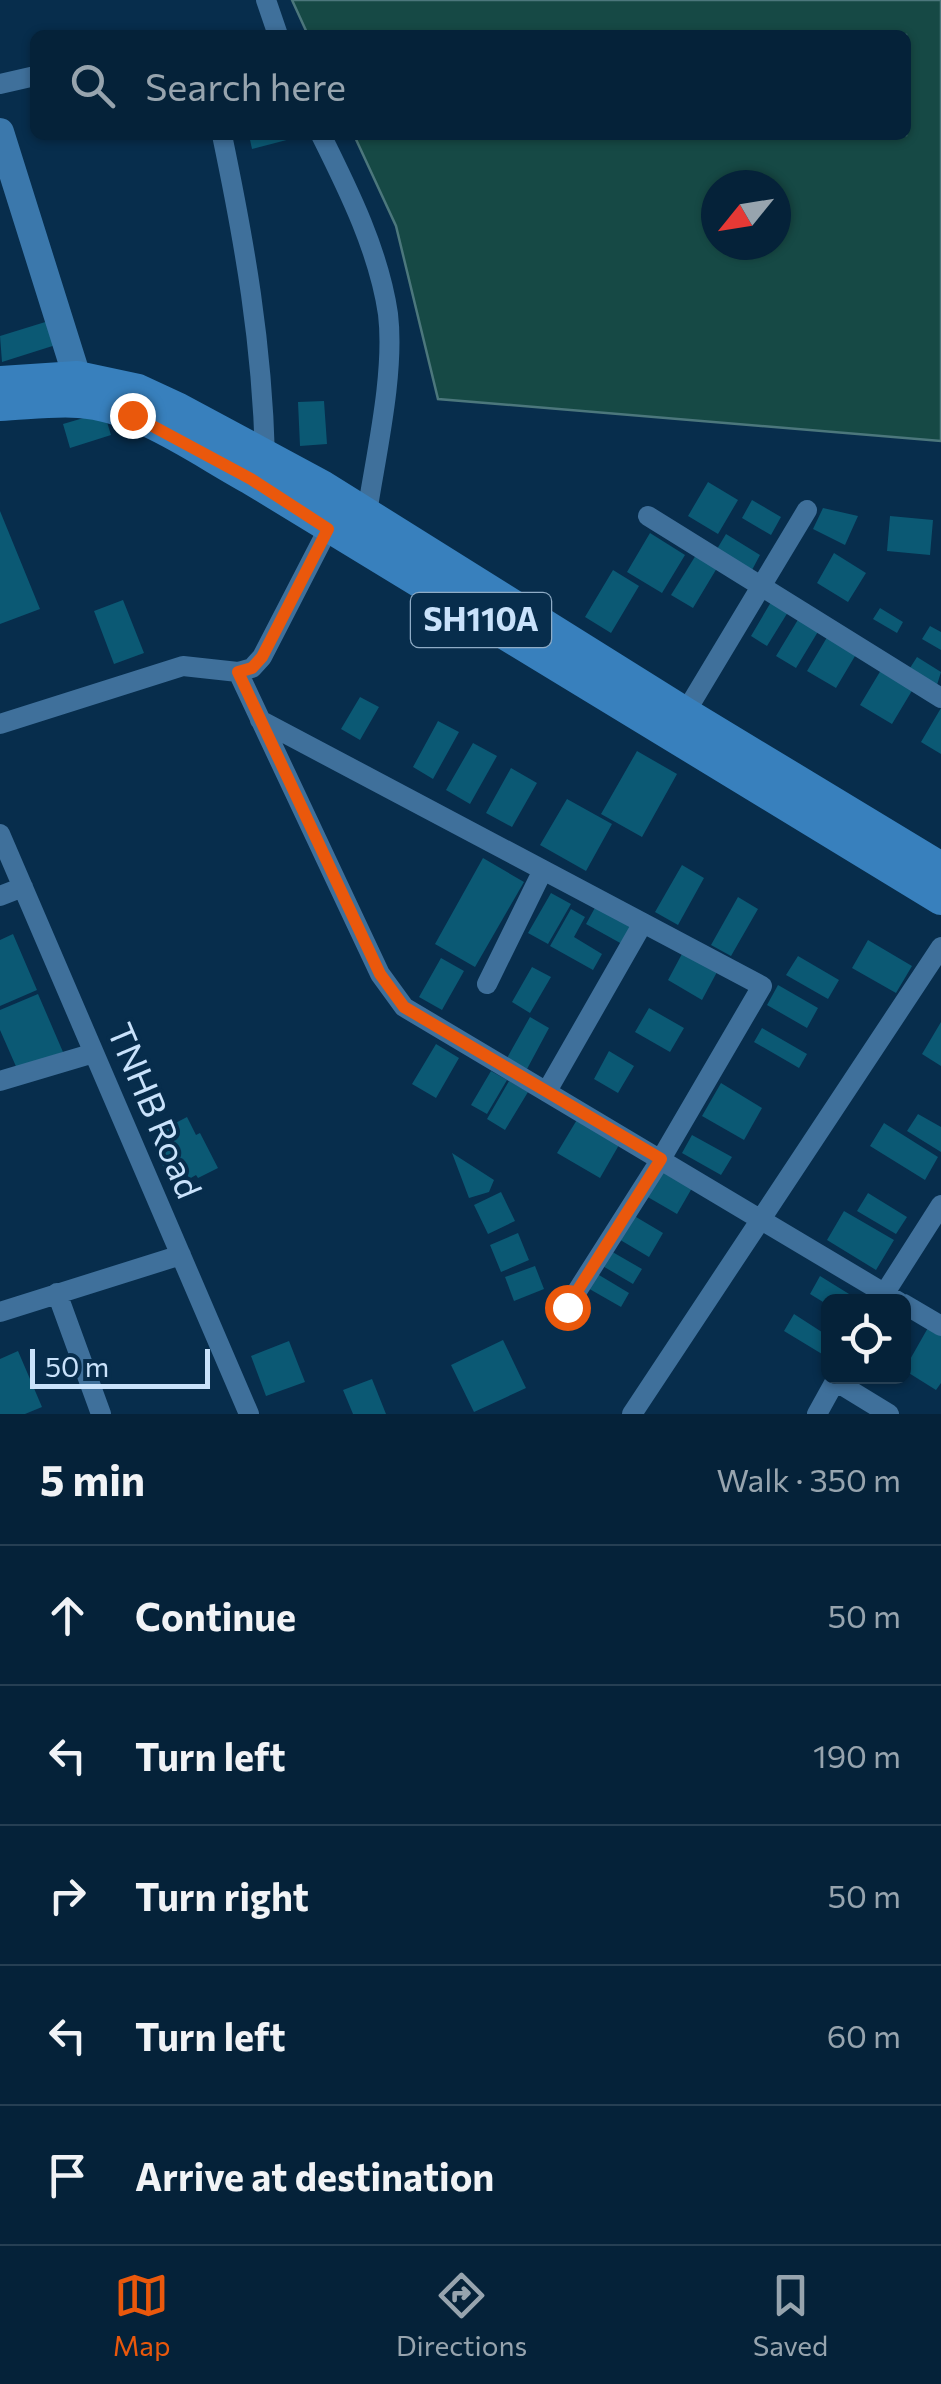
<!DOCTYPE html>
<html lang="en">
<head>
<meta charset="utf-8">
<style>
	body { margin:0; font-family:Commissioner,sans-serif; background:#0e2a41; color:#f1f3f6 }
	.controls { position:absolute; right:30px; bottom:30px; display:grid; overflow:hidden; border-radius:15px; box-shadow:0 2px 8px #0004 }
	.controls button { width:90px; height:90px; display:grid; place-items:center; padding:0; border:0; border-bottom:2px solid #263f53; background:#052239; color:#f1f3f6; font:50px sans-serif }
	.compass { position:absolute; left:701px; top:170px; width:90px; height:90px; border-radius:50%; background:#052239; box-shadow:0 2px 8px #0004; rotate:240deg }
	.scale { position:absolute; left:30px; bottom:25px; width:180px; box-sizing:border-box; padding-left:10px; border:5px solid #c9e2fb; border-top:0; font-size:28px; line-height:35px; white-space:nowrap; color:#c9e2fb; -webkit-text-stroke:8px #072d4c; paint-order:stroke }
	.stop { position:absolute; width:30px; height:30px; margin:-22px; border:8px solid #ea580c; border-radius:50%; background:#fff }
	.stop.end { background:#ea580c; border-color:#fff; box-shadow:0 2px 10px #0008 }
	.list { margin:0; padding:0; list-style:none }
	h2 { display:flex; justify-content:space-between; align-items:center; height:130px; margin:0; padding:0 40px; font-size:42px }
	h2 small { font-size:32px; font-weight:400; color:#97a4ae }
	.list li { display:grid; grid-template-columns:65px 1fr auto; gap:30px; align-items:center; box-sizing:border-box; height:140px; padding:0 40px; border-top:2px solid #263f53 }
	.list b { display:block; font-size:38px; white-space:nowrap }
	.list em { font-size:32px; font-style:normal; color:#97a4ae }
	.icon { flex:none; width:55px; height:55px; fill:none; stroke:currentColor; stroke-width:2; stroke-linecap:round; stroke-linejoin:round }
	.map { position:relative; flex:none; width:941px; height:1414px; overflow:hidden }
	.search { position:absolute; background:#052239; box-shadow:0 2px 8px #0004; left:30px; right:30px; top:30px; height:110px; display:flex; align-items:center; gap:25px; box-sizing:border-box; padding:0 35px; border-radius:15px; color:#97a4ae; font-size:38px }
	.sheet { height:830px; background:#052239 }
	nav { display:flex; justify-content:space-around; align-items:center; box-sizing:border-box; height:140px; border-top:2px solid #263f53; background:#052239; font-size:28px; color:#97a4ae }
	nav a { display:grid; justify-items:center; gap:5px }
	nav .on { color:#ea580c }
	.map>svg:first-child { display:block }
	.water { fill:#164945; stroke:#4c777c; stroke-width:2.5; fill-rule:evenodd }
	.building { fill:#0b5974 }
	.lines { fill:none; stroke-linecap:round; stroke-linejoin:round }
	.street { stroke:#3f709b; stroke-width:20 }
	.secondary { stroke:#3b78ac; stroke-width:28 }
	.primary { stroke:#3880bd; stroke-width:32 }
	.route { stroke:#ea580c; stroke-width:12 }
	.labels { text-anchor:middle; stroke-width:8; stroke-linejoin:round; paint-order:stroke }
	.shield { fill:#072d4c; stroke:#8facc6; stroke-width:2.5 }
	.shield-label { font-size:32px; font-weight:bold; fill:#c9e2fb }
	.street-label { font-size:35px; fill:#c9e2fb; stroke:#072d4c }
</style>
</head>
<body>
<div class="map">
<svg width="941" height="1414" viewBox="0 0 941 1414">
	<rect width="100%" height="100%" fill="#072d4c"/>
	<path class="water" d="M292,0H941V441L438,399L396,226L354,135H906V35H308ZM716,185H776V245H716Z"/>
	<path class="building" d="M249,135H301L302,136L252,149Z
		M55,319L62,343L2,362L0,336Z
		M324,401L327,444L300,446L298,402Z
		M104,412L111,435L70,448L63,424Z
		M708,482L738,500L718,534L688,516Z
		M752,500L781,517L771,535L742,518Z
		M823,508L858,516L845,545L813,529Z
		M0,511L40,609L0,624Z
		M890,516L933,520L930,555L887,551Z
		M650,533L685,555L662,593L627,572Z
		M726,534L760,555L752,570L717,549Z
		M834,553L866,573L848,602L817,583Z
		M696,555L717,568L693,608L671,595Z
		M613,570L639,586L611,633L585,617Z
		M123,600L144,653L114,664L94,611Z
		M771,602L788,612L767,646L751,636Z
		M880,608L903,622L897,633L873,619Z
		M799,618L819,630L796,668L776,656Z
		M930,626L941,632V650L922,639Z
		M829,634L858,651L836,688L807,671Z
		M917,657L941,672L937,685L910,668Z
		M881,670L913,689L892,724L860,705Z
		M360,697L379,707L360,740L341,729Z
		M941,708V754L921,742Z
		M438,721L459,732L433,779L413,767Z
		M473,743L497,756L470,804L446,790Z
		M637,751L677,774L642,837L601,814Z
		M511,768L537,783L512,827L486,813Z
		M567,799L612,824L586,871L540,845Z
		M483,858L524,882L475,967L435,944Z
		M682,865L704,878L678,925L655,912Z
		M551,893L571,904L548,944L528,933Z
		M738,897L758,909L731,956L711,945Z
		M597,904L633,925L622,944L586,924Z
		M571,909L585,917L574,937L602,954L593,970L550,946Z
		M13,934L37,990L0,1006V940Z
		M868,940L912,966L896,993L852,968Z
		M683,952L717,972L702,1000L668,980Z
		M798,956L839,980L828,999L786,975Z
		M441,958L464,971L442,1010L419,997Z
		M532,967L551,977L530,1013L512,1002Z
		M778,985L818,1008L807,1028L767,1005Z
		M38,994L63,1052L18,1071L0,1030V1010Z
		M649,1008L684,1028L670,1052L635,1032Z
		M530,1017L549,1028L527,1069L507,1058Z
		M941,1022V1066L922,1054Z
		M762,1028L807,1054L799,1068L754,1042Z
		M436,1044L459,1058L436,1098L412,1084Z
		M609,1051L634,1066L618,1093L594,1079Z
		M491,1071L507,1080L487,1114L471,1105Z
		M509,1081L528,1092L505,1130L487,1119Z
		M721,1083L762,1108L744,1140L702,1116Z
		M581,1113L623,1138L600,1178L557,1153Z
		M918,1114L941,1127V1152L907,1131Z
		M187,1117L196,1135L200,1133L218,1168L198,1178L196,1175L189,1179L187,1174L171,1182L153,1146L167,1139L162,1130Z
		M884,1123L938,1157L925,1180L870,1146Z
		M692,1135L732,1157L721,1175L682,1153Z
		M452,1153L494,1180L489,1192L469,1198Z
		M662,1170L692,1188L677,1214L646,1196Z
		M501,1192L515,1221L488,1234L474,1205Z
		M868,1193L907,1217L896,1234L857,1211Z
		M844,1211L894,1240L876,1270L827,1240Z
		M631,1214L663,1233L649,1257L617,1238Z
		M518,1233L529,1260L501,1272L490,1245Z
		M609,1250L642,1269L633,1284L601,1265Z
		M535,1266L544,1289L514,1301L505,1277Z
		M594,1272L629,1293L621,1307L586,1287Z
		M820,1276L862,1302H828V1305L810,1294Z
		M794,1314L828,1336V1343L822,1354L784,1331Z
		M929,1326L941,1333V1383L936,1390L904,1370Z
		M503,1340L526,1388L474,1412L451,1365Z
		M289,1341L305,1382L266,1396L251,1356Z
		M18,1351L42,1407L25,1414H0V1359Z
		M372,1379L386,1414H353L343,1390Z"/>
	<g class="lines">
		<path class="street" d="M266,0L278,35
			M0,84L35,76
			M222,135C245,245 262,343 265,456
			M321,135C349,191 379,252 388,314C395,373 376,454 367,513
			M648,516L941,698
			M238,672L380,974L404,1007L899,1302
			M685,713L807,510
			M260,720L762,986L661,1159L567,1307
			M0,724L183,666L238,672L252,668L262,657L328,529
			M0,834L249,1414
			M0,896L23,887
			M487,984L543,870
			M0,1081L94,1053
			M547,1091L643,923
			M57,1293L101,1414
			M879,1302L941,1205
			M904,1304L941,1326
			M0,1312L181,1255
			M835,1381L889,1414
			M632,1414L941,947
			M817,1414L838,1376"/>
		<path class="secondary" d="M0,132L77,377"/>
		<path class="primary" d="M0,382L77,377L138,390L179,409L322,486L685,713L941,868
			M0,405C26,404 53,400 79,402C140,406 198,450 251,479L941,899"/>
	</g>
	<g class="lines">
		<path class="route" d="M132,415L251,479L328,529L262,657L252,668L238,672L380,974L404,1007L661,1159L567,1307"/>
	</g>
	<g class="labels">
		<rect class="shield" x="411" y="593" width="140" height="54" rx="8"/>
		<g class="shield-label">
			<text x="481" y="631">SH110A</text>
		</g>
		<g class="street-label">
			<text transform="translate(154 1111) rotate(67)" y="12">TNHB Road</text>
		</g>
	</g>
</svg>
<div class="controls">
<button><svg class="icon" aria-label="locate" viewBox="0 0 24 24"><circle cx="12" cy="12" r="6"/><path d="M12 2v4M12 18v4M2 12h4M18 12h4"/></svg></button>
</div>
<svg class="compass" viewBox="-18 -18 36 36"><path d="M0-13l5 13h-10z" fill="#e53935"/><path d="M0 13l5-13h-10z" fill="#97a4ae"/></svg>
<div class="scale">50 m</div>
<div class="stop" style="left:567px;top:1307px"></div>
<div class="stop end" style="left:132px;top:415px"></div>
<div class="search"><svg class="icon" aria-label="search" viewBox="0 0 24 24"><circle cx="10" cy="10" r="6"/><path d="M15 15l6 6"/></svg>Search here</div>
</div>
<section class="sheet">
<h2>5 min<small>Walk · 350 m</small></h2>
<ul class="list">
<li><svg class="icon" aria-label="ahead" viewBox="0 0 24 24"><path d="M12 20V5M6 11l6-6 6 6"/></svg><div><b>Continue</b></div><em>50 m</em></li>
<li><svg class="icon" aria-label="left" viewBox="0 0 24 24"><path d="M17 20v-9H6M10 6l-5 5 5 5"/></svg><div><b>Turn left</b></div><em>190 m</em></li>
<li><svg class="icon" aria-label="right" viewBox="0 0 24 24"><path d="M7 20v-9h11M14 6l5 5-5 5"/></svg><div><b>Turn right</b></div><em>50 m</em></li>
<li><svg class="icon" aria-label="left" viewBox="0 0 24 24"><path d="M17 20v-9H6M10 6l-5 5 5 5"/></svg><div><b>Turn left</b></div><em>60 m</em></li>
<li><svg class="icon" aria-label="arrive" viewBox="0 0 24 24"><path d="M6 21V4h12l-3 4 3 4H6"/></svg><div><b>Arrive at destination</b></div></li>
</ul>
</section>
<nav>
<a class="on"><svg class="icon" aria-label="map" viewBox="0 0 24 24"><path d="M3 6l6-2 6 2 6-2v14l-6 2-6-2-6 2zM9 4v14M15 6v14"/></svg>Map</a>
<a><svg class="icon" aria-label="directions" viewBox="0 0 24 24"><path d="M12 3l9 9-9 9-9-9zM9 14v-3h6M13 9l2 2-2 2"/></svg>Directions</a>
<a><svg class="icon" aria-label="saved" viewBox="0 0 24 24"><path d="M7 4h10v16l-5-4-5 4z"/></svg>Saved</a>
</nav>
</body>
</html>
